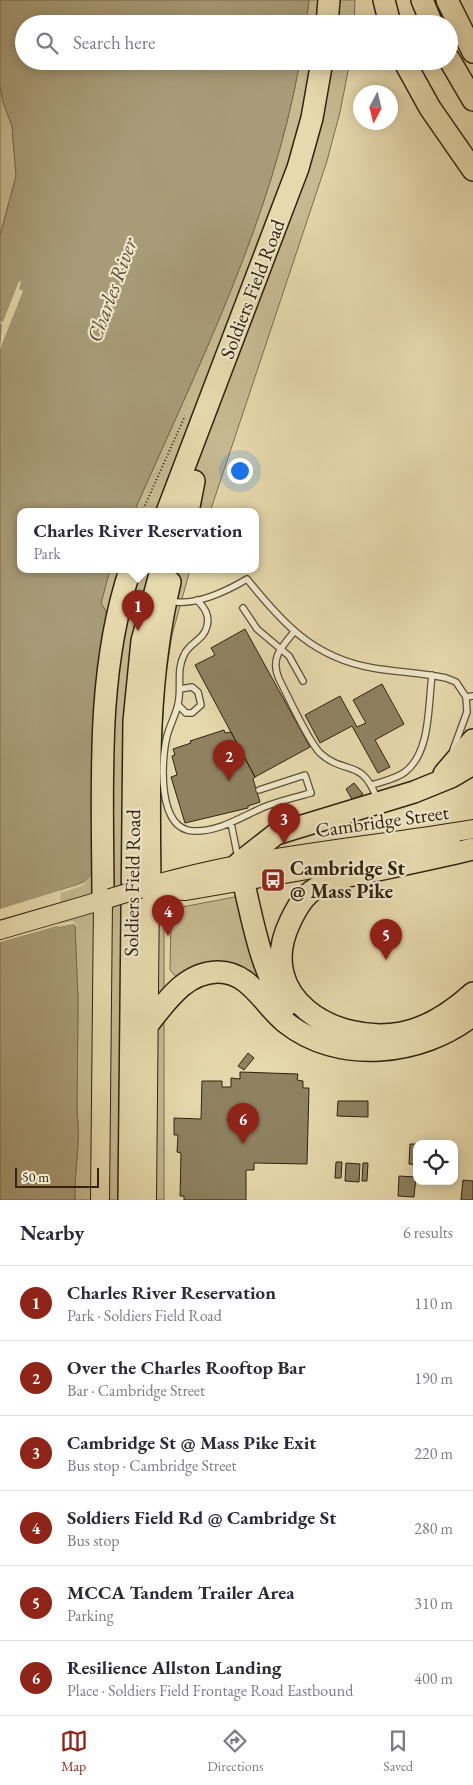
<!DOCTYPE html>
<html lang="en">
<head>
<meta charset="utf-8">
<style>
	body { margin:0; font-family:"EB Garamond",serif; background:#f7f7f7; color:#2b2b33 }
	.controls { position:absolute; right:15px; bottom:15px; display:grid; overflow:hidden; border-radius:10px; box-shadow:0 2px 12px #0003 }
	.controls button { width:45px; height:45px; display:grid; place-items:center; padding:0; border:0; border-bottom:1px solid #e1e1e2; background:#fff; color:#2b2b33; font:25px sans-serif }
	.compass { position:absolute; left:353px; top:85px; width:45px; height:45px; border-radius:50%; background:#fff; box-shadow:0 2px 12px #0003; rotate:187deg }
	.scale { position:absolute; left:15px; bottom:12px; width:84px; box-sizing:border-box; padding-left:5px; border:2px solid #31230e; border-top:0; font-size:14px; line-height:18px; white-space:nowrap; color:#31230e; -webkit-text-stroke:4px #efe6ca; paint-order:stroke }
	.you { position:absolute; left:239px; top:470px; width:18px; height:18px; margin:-12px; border:4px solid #fff; border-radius:50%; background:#1a73e8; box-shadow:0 0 0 8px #1a73e833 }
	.badge { display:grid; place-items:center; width:32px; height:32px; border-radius:50%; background:#8f2418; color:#fff; font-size:16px; font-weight:700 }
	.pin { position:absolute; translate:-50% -41px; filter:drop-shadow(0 1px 2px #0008) }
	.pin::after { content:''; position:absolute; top:26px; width:18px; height:15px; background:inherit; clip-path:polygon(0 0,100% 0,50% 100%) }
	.popup { position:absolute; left:17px; top:508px; width:242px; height:65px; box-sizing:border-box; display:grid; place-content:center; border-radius:10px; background:#fff; filter:drop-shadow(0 1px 4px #0005); font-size:16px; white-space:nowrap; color:#7c7c81 }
	.popup b { font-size:19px; color:#2b2b33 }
	.popup::after { content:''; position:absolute; left:50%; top:100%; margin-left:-10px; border:10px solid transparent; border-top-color:#fff }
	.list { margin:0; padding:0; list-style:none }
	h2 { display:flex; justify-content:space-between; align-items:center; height:65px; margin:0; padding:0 20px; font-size:21px }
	h2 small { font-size:16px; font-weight:400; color:#7c7c81 }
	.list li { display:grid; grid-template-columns:32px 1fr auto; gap:15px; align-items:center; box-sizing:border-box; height:75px; padding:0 20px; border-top:1px solid #e1e1e2 }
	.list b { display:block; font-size:19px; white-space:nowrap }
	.list p { margin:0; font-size:16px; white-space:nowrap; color:#7c7c81 }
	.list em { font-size:16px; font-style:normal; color:#7c7c81 }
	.icon { flex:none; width:28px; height:28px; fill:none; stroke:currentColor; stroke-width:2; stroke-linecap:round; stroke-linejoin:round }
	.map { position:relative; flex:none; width:473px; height:1200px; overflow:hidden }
	.search { position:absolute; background:#fff; box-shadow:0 2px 12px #0003; left:15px; right:15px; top:15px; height:55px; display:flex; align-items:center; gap:12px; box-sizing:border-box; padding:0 18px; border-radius:28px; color:#7c7c81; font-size:19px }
	.sheet { height:515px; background:#fff }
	nav { display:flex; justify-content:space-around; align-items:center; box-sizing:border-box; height:70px; border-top:1px solid #e1e1e2; background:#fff; font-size:14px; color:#7c7c81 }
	nav a { display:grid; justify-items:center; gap:2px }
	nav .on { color:#8f2418 }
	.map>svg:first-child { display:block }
	.green { fill:#c7ba92; stroke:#7c6e50 }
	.water { fill:#a89b77; stroke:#786b4d }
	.pier { fill:#e6d9ad }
	.building { fill:#8f8261; stroke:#31230e }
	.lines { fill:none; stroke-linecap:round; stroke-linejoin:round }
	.lane-casing { stroke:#5e5036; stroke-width:8 }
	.primary-casing { stroke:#31230e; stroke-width:20 }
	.highway-casing { stroke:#31230e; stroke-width:24 }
	.path { stroke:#31230e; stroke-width:2; stroke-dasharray:1 2.5; stroke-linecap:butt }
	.lane { stroke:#efe6ca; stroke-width:5.5 }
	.primary { stroke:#e6d9ad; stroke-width:18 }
	.highway { stroke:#e6d9ad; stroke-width:21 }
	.primary-bridge-casing { stroke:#31230e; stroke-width:20; stroke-linecap:butt }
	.primary-bridge { stroke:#e6d9ad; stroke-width:18 }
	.labels { text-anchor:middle; stroke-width:4.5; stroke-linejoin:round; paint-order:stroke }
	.street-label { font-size:20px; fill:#31230e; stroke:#efe6ca }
	.poi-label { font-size:20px; font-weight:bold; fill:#31230e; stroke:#efe6ca; text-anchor:start }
	.water-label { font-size:21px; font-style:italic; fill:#5b4d33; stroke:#efe6ca }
</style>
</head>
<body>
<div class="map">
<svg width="473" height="1200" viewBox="0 0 473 1200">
	<rect width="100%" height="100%" fill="#e6d9ad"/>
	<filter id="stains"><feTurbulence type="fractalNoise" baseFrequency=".004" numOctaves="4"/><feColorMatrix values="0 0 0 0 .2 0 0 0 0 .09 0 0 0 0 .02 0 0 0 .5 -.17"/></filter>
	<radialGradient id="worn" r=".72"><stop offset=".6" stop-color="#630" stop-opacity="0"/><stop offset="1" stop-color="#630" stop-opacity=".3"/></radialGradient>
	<path class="green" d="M309,0H355L354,24H306Z
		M300,61H350L340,112L327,161L210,512H134C198,366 272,220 300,61Z
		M0,85L3,102L12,126L16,176L0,236Z
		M110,570H190L172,635L165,679L156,836L164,910V1200H75C74,1171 81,1142 77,1113L78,1000L75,926H57L58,892L94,718L98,665L107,613L101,603Z
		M240,896L261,982L177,978L170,970L171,921L173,913L182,907Z"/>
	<path class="water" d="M0,0H309L306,24H24V61H300C272,220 198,366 134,512H21V570H110L101,603L107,613C91,697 94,781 94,866C89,884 76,885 60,890L57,925L60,927L73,924L75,925L78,1000L77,1113C81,1142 74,1171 75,1200H0V236L16,176L12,126L3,102L0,85Z"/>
	<path class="pier" d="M19,281L21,282L19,289L23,291L0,349L2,326L0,321L3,322Z
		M84,883V885L61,893L59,924L73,921L78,927L73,924L60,927L57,926L0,942V909Z"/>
	<path class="building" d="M245,629L310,747L255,777L195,665L215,655L211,648Z
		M382,684L404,724L375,740L390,767L378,773L352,726L320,743L305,715L340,696L357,727L366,723L353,700Z
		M224,730L225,733L231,732L255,777L253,779L260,802L248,806V808L185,823L171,777L177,775L172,756L175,755L173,749L191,743L190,741Z
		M354,783L363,794L353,801L346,789Z
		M248,1053L254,1058L244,1070L238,1066Z
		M240,1072L298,1074L297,1080L303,1081V1088H309L307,1164L254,1163V1170H246V1200H184V1196H180L181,1153L177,1152L178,1135H174V1118L201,1119L202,1081H222V1087H231V1078L240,1079Z
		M338,1101H368V1117L337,1116Z
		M410,1144H417V1165L409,1164Z
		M336,1162H342L341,1178H335Z
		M346,1163L360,1164L359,1182L345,1181Z
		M363,1163H368L367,1181H362Z
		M399,1176L416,1177L414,1197L398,1196Z
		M463,1180L473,1181V1200H461Z"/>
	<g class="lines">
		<defs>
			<path id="lane" d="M197,600C204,607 210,615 207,626C204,640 189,643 184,655C176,670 182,688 178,704C176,714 170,725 167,736C161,760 157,829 193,831C219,832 241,817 264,807C279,801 296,797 311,793L305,775L259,790
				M170,601C194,607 227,591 247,579C283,624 314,658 373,668C397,672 422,673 446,678L456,682L466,697L473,696
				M243,608L257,629L289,656L303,681
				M294,632C281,648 270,658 279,679C288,696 308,741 320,753C345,776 362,757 377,799
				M178,705L186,713H192L201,705L198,692L192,687L180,689
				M453,750L467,712L466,697
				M372,785C383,781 396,779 405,772C431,752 428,705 432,675
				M231,823L238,858"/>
			<path id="primary" d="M151,886L164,890L186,891L452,845
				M140,889C249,855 361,848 473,829
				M0,930L110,898
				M100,1200L103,901
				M147,1200L150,886"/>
			<path id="highway" d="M384,0L390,24
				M422,0L432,24
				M447,0L473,52
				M327,24L329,0
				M449,59L473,100
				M404,61L430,108L473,170
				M167,512L298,168L312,118L322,61
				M188,512L194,481
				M444,774L473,740
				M473,849C440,857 406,864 373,871C354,875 332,878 315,889C303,896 296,909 290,922C254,997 334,1045 401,1033C429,1028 452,1012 473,993
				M150,886C149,783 146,683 170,582
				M103,901C103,791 95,675 130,570
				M286,1006C258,967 251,909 239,863L276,834L414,792L451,777L473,764
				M149,1023C167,1001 185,973 217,972C249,971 263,1004 285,1022C338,1065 422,1056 473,1015
				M129,1200L134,721L142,641L161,570"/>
		</defs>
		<use href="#lane" class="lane-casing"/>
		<use href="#primary" class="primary-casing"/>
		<use href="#highway" class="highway-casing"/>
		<path class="path" d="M142,512L185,416
			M164,907L172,908L176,905"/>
		<use href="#lane" class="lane"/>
		<use href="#primary" class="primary"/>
		<use href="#highway" class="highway"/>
		<defs>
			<path id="primary-bridge" d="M110,898L140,889"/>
		</defs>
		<use href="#primary-bridge" class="primary-bridge-casing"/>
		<use href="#primary-bridge" class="primary-bridge"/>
	</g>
	<defs>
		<symbol id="bus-square" viewBox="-11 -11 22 22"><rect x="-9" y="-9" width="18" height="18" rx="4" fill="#8f2418" stroke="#efe6ca"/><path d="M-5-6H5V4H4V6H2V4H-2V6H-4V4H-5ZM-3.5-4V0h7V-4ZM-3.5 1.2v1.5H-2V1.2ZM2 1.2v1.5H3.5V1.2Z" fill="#fff"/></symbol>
	</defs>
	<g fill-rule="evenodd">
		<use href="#bus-square" x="259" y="866" width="28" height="28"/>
	</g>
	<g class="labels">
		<g class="street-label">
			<text transform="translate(252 289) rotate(-69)" y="7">Soldiers Field Road</text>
			<text transform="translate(382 821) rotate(-8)" y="7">Cambridge Street</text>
			<text transform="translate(132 883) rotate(-89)" y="7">Soldiers Field Road</text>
		</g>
		<g class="poi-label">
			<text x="290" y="875">Cambridge St<tspan x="290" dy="23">@ Mass Pike</tspan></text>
		</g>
		<g class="water-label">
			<text transform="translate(112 290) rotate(-70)" y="7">Charles River</text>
		</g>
	</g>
	<rect width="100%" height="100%" filter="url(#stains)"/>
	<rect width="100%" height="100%" fill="url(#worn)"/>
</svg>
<div class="controls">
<button><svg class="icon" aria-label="locate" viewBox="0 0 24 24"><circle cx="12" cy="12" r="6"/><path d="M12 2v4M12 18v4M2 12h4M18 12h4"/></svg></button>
</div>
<svg class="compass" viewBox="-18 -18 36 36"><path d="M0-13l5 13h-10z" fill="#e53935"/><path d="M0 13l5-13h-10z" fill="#7c7c81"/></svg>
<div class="scale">50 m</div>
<div class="you"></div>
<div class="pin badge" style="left:138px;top:631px">1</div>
<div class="popup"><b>Charles River Reservation</b>Park</div>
<div class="pin badge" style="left:229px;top:781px">2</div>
<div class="pin badge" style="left:284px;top:844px">3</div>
<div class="pin badge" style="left:168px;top:936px">4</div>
<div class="pin badge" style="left:386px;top:960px">5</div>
<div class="pin badge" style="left:243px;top:1144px">6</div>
<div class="search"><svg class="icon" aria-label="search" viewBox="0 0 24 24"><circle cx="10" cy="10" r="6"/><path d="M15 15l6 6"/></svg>Search here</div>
</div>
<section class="sheet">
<h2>Nearby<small>6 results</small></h2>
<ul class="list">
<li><span class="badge">1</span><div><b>Charles River Reservation</b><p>Park · Soldiers Field Road</p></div><em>110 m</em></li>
<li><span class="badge">2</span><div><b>Over the Charles Rooftop Bar</b><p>Bar · Cambridge Street</p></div><em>190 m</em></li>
<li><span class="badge">3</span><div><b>Cambridge St @ Mass Pike Exit</b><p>Bus stop · Cambridge Street</p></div><em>220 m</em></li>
<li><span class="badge">4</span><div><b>Soldiers Field Rd @ Cambridge St</b><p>Bus stop</p></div><em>280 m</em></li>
<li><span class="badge">5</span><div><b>MCCA Tandem Trailer Area</b><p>Parking</p></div><em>310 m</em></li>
<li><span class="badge">6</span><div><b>Resilience Allston Landing</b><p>Place · Soldiers Field Frontage Road Eastbound</p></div><em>400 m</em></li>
</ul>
</section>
<nav>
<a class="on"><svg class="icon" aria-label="map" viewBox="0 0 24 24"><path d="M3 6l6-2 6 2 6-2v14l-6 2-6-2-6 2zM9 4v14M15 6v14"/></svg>Map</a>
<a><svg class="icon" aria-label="directions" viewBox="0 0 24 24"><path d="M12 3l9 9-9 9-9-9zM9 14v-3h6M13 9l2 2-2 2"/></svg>Directions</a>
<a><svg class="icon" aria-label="saved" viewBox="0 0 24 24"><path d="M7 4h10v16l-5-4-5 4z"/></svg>Saved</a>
</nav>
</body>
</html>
